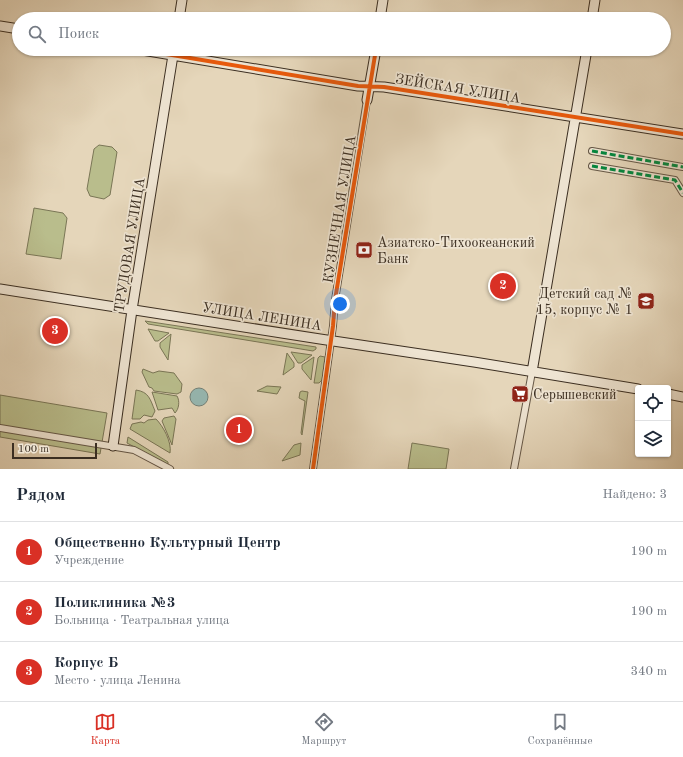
<!DOCTYPE html>
<html lang="ru">
<head>
<meta charset="utf-8">
<style>
	body { margin:0; font-family:"Old Standard TT",serif; background:#f2f2f3; color:#1f2937 }
	.controls { position:absolute; right:12px; bottom:12px; display:grid; overflow:hidden; border-radius:4px; box-shadow:0 1px 3px #0004 }
	.controls button { width:36px; height:36px; display:grid; place-items:center; padding:0; border:0; border-bottom:1px solid #e0e1e3; background:#fff; color:#1f2937; font:20px sans-serif }
	.scale { position:absolute; left:12px; bottom:10px; width:85px; box-sizing:border-box; padding-left:4px; border:2px solid #3b2e21; border-top:0; font-size:11px; line-height:14px; white-space:nowrap; color:#3b2e21; -webkit-text-stroke:3px #eee4d2; paint-order:stroke }
	.you { position:absolute; left:340px; top:304px; width:14px; height:14px; margin:-10px; border:3px solid #fff; border-radius:50%; background:#1a73e8; box-shadow:0 0 0 6px #1a73e833 }
	.badge { display:grid; place-items:center; width:26px; height:26px; border-radius:50%; background:#d93025; color:#fff; font-size:13px; font-weight:700 }
	.pin { position:absolute; translate:-50% -50%; border:2px solid #fff; box-shadow:0 1px 4px #0006 }
	.list { margin:0; padding:0; list-style:none }
	h2 { display:flex; justify-content:space-between; align-items:center; height:52px; margin:0; padding:0 16px; font-size:17px }
	h2 small { font-size:13px; font-weight:400; color:#747a83 }
	.list li { display:grid; grid-template-columns:26px 1fr auto; gap:12px; align-items:center; box-sizing:border-box; height:60px; padding:0 16px; border-top:1px solid #e0e1e3 }
	.list b { display:block; font-size:15px; white-space:nowrap }
	.list p { margin:0; font-size:13px; white-space:nowrap; color:#747a83 }
	.list em { font-size:13px; font-style:normal; color:#747a83 }
	.icon { flex:none; width:22px; height:22px; fill:none; stroke:currentColor; stroke-width:2; stroke-linecap:round; stroke-linejoin:round }
	.map { position:relative; flex:none; width:683px; height:469px; overflow:hidden }
	.search { position:absolute; background:#fff; box-shadow:0 1px 3px #0004; left:12px; right:12px; top:12px; height:44px; display:flex; align-items:center; gap:10px; box-sizing:border-box; padding:0 14px; border-radius:22px; color:#747a83; font-size:15px }
	.sheet { height:232px; background:#fff }
	nav { display:flex; justify-content:space-around; align-items:center; box-sizing:border-box; height:56px; border-top:1px solid #e0e1e3; background:#fff; font-size:11px; color:#747a83 }
	nav a { display:grid; justify-items:center; gap:2px }
	nav .on { color:#d93025 }
	.map>svg:first-child { display:block }
	.green { fill:#b9bd8c; stroke:#7a7656 }
	.water { fill:#96b9b3; stroke:#728179 }
	.lines { fill:none; stroke-linecap:round; stroke-linejoin:round }
	.street-casing { stroke:#665847; stroke-width:8 }
	.secondary-casing { stroke:#3b2e21; stroke-width:11 }
	.street { stroke:#eee4d2; stroke-width:6 }
	.secondary { stroke:#eee4d2; stroke-width:9 }
	.quiet { stroke:#00873e; stroke-width:3; stroke-dasharray:6 3; stroke-linecap:butt }
	.cycleway-casing { stroke:#eee4d2; stroke-width:6 }
	.cycleway { stroke:#e8590c; stroke-width:4 }
	.labels { text-anchor:middle; stroke-width:3.5; stroke-linejoin:round; paint-order:stroke }
	.street-label { font-size:14px; fill:#3b2e21; stroke:#eee4d2 }
	.poi-label { font-size:14px; fill:#3b2e21; stroke:#eee4d2; text-anchor:start }
</style>
</head>
<body>
<div class="map">
<svg width="683" height="469" viewBox="0 0 683 469">
	<rect width="100%" height="100%" fill="#e5d6ba"/>
	<filter id="stains"><feTurbulence type="fractalNoise" baseFrequency=".005" numOctaves="4"/><feColorMatrix values="0 0 0 0 .2 0 0 0 0 .09 0 0 0 0 .02 0 0 0 .5 -.17"/></filter>
	<radialGradient id="worn" r=".72"><stop offset=".6" stop-color="#630" stop-opacity="0"/><stop offset="1" stop-color="#630" stop-opacity=".3"/></radialGradient>
	<path class="green" d="M99,145L112,147L117,152L110,195L104,199L90,196L87,189L94,149Z
		M34,208L63,213L67,218L61,259L26,254Z
		M145,321L316,347V349L313,351L148,324Z
		M148,329L169,333L158,341H155Z
		M171,334L168,360L160,347V343Z
		M291,352L312,355L301,363H298Z
		M287,353L294,363V367L283,375Z
		M320,356L325,357L322,380L319,383H314L318,358Z
		M314,357L311,380L302,369V365Z
		M143,369L153,373L159,371L174,373L182,384L181,392L177,394L154,391L152,388L149,387L142,372Z
		M267,386L281,387L277,394L257,391Z
		M136,390C149,392 150,399 155,411L152,417L144,415L140,419H132Z
		M302,391L308,392L302,435L301,433L305,401L299,398L300,392Z
		M152,392L177,396C180,401 179,409 175,413L172,408L158,410Z
		M0,395L107,413L100,454L0,437Z
		M174,416L176,419L172,445L162,421L164,418Z
		M156,419C163,426 172,442 170,453L130,429L132,424L141,422L144,423L148,420Z
		M128,437L168,462V465L127,443Z
		M301,443L300,455L282,461L294,445Z
		M412,443L449,449L446,469H408Z"/>
	<path class="water" d="M190 397a9 9 0 1 1 18 0a9 9 0 1 1-18 0Z"/>
	<g class="lines">
		<defs>
			<path id="street" d="M592,151L683,167
				M592,166L675,180L683,193
				M0,428L134,450L170,469
				M313,469L333,326L335,300L367,100
				M514,469L532,372"/>
			<path id="secondary" d="M179,19L182,0
				M380,19L383,0
				M592,19L595,0
				M0,26L19,29
				M136,49L358,86L384,87L683,134
				M367,100L376,49
				M0,289L320,339L474,362L638,389
				M532,372L587,49
				M668,394L683,397
				M113,446L132,310L174,49"/>
		</defs>
		<use href="#street" class="street-casing"/>
		<use href="#secondary" class="secondary-casing"/>
		<use href="#street" class="street"/>
		<use href="#secondary" class="secondary"/>
		<path class="quiet" d="M592,151L683,167
			M592,166L675,180L683,193"/>
		<defs>
			<path id="cycleway" d="M136,49L358,86L384,87L683,134
				M313,469L333,326L335,300L376,49"/>
		</defs>
		<use href="#cycleway" class="cycleway-casing"/>
		<use href="#cycleway" class="cycleway"/>
	</g>
	<defs>
		<symbol id="bank-square" viewBox="-11 -11 22 22"><rect x="-9" y="-9" width="18" height="18" rx="4" fill="#8f2418" stroke="#eee4d2"/><path d="M-6-4H6V4H-6ZM0-2.3a2.3 2.3 0 1 0 0 4.6a2.3 2.3 0 1 0 0-4.6Z" fill="#fff"/></symbol>
		<symbol id="school-square" viewBox="-11 -11 22 22"><rect x="-9" y="-9" width="18" height="18" rx="4" fill="#8f2418" stroke="#eee4d2"/><path d="M0-5L7-2L0 1L-7-2ZM-4 1L0 2.5L4 1V4Q0 6-4 4Z" fill="#fff"/></symbol>
		<symbol id="supermarket-square" viewBox="-11 -11 22 22"><rect x="-9" y="-9" width="18" height="18" rx="4" fill="#8f2418" stroke="#eee4d2"/><path d="M-6-5.5h2.5l.6 2H6L4.5 2H-2.5L-4.4-4H-6ZM-1.5 3.2a1.3 1.3 0 1 0 .1 0ZM3 3.2a1.3 1.3 0 1 0 .1 0Z" fill="#fff"/></symbol>
	</defs>
	<g fill-rule="evenodd">
		<use href="#bank-square" x="354" y="240" width="20" height="20"/>
		<use href="#school-square" x="636" y="291" width="20" height="20"/>
		<use href="#supermarket-square" x="510" y="384" width="20" height="20"/>
	</g>
	<g class="labels">
		<g class="street-label">
			<text transform="translate(458 88) rotate(9)" y="5">ЗЕЙСКАЯ УЛИЦА</text>
			<text transform="translate(339 209) rotate(-81)" y="5">КУЗНЕЧНАЯ УЛИЦА</text>
			<text transform="translate(129 245) rotate(-81)" y="5">ТРУДОВАЯ УЛИЦА</text>
			<text transform="translate(262 316) rotate(9)" y="5">УЛИЦА ЛЕНИНА</text>
		</g>
		<g class="poi-label">
			<text x="377" y="247">Азиатско-Тихоокеанский<tspan x="377" dy="16">Банк</tspan></text>
			<text x="633" y="298" text-anchor="end">Детский сад №<tspan x="633" dy="16">15, корпус № 1</tspan></text>
			<text x="533" y="399">Серышевский</text>
		</g>
	</g>
	<rect width="100%" height="100%" filter="url(#stains)"/>
	<rect width="100%" height="100%" fill="url(#worn)"/>
</svg>
<div class="controls">
<button><svg class="icon" aria-label="locate" viewBox="0 0 24 24"><circle cx="12" cy="12" r="6"/><path d="M12 2v4M12 18v4M2 12h4M18 12h4"/></svg></button>
<button><svg class="icon" aria-label="layers" viewBox="0 0 24 24"><path d="M12 4l9 5-9 5-9-5zM3 14l9 5 9-5"/></svg></button>
</div>
<div class="scale">100 m</div>
<div class="you"></div>
<div class="pin badge" style="left:239px;top:430px">1</div>
<div class="pin badge" style="left:503px;top:286px">2</div>
<div class="pin badge" style="left:55px;top:331px">3</div>
<div class="search"><svg class="icon" aria-label="search" viewBox="0 0 24 24"><circle cx="10" cy="10" r="6"/><path d="M15 15l6 6"/></svg>Поиск</div>
</div>
<section class="sheet">
<h2>Рядом<small>Найдено: 3</small></h2>
<ul class="list">
<li><span class="badge">1</span><div><b>Общественно Культурный Центр</b><p>Учреждение</p></div><em>190 m</em></li>
<li><span class="badge">2</span><div><b>Поликлиника №3</b><p>Больница · Театральная улица</p></div><em>190 m</em></li>
<li><span class="badge">3</span><div><b>Корпус Б</b><p>Место · улица Ленина</p></div><em>340 m</em></li>
</ul>
</section>
<nav>
<a class="on"><svg class="icon" aria-label="map" viewBox="0 0 24 24"><path d="M3 6l6-2 6 2 6-2v14l-6 2-6-2-6 2zM9 4v14M15 6v14"/></svg>Карта</a>
<a><svg class="icon" aria-label="directions" viewBox="0 0 24 24"><path d="M12 3l9 9-9 9-9-9zM9 14v-3h6M13 9l2 2-2 2"/></svg>Маршрут</a>
<a><svg class="icon" aria-label="saved" viewBox="0 0 24 24"><path d="M7 4h10v16l-5-4-5 4z"/></svg>Сохранённые</a>
</nav>
</body>
</html>
